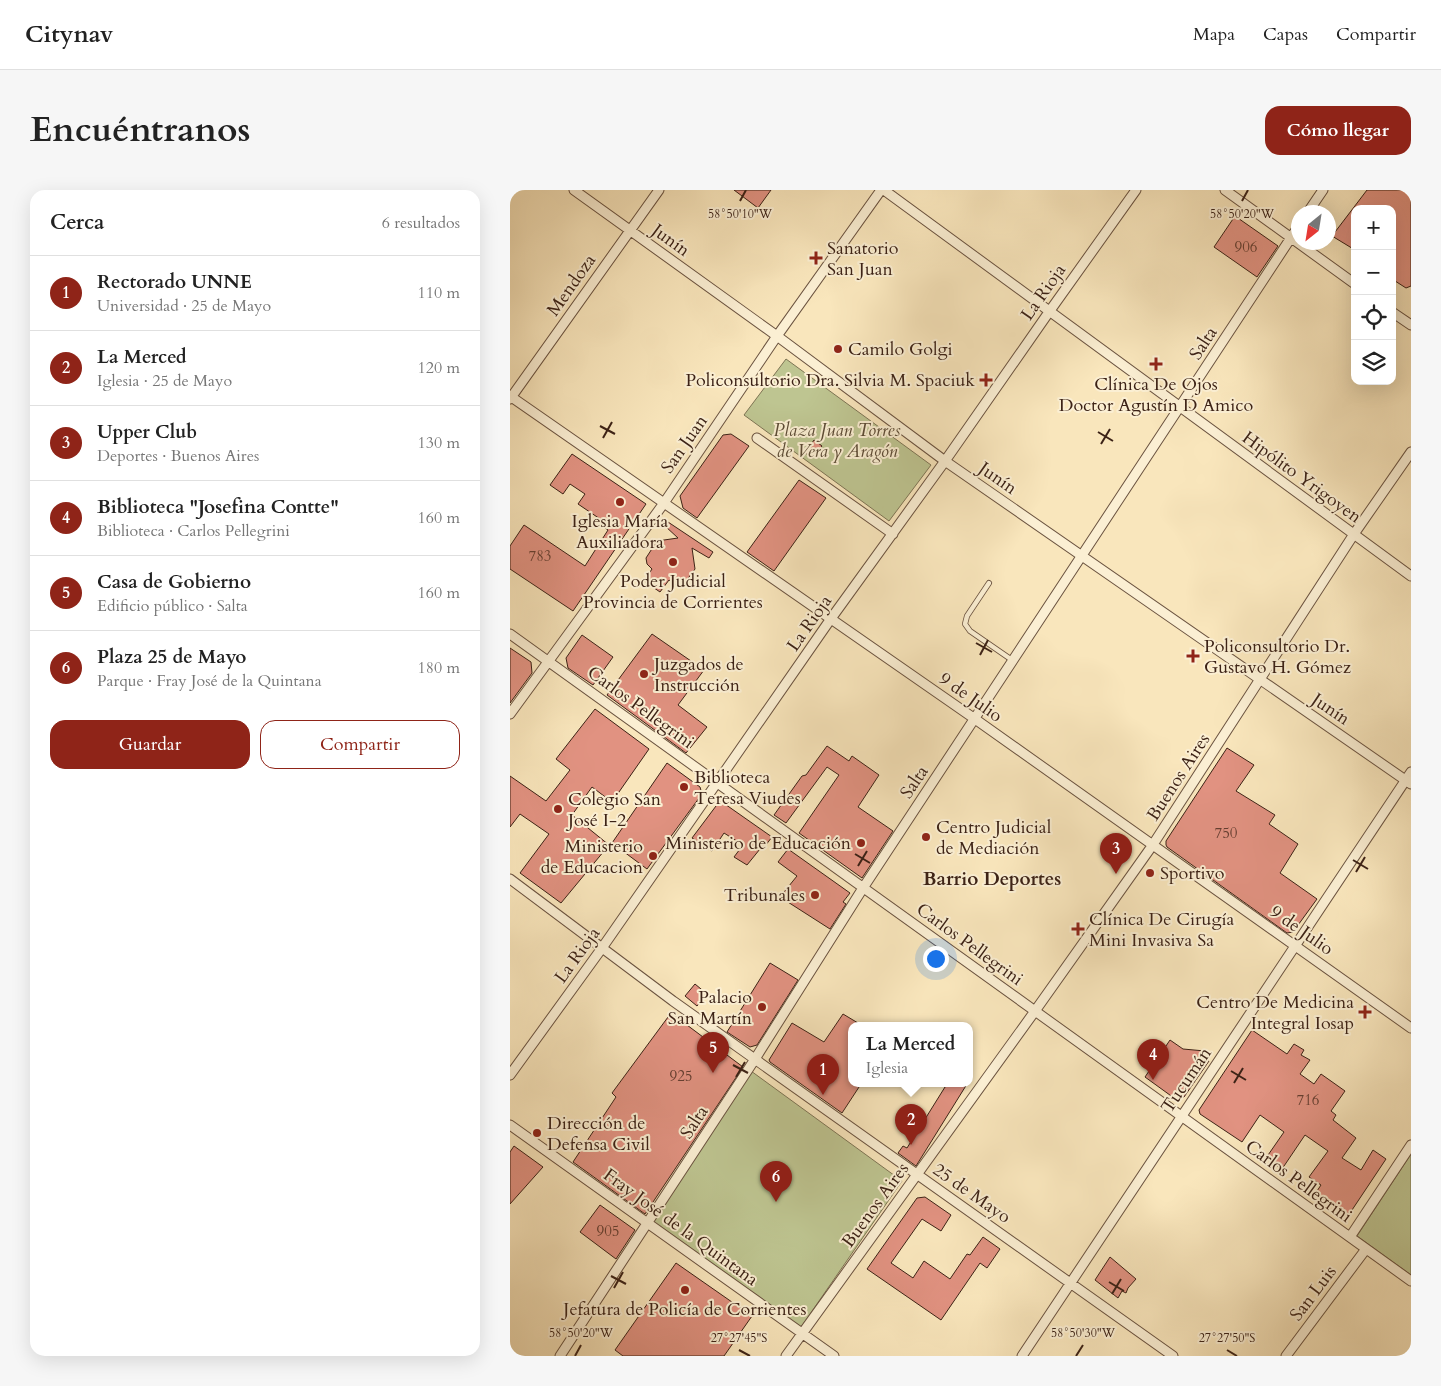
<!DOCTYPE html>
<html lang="es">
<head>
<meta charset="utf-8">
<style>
	body { margin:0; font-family:Cardo,serif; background:#f6f6f6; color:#222 }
	.controls { position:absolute; right:15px; top:15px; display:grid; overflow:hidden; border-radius:10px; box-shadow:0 5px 20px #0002 }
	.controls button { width:45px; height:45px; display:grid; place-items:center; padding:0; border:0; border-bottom:1px solid #e0e0e0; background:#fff; color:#222; font:25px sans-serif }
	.compass { position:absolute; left:781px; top:15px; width:45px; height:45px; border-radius:50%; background:#fff; box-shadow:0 5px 20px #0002; rotate:210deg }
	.you { position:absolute; left:425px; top:768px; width:18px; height:18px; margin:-12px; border:4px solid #fff; border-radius:50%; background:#1a73e8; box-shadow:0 0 0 8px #1a73e833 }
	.badge { display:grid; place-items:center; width:32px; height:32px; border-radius:50%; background:#8f2418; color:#fff; font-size:16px; font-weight:700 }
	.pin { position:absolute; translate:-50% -41px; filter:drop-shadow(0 1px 2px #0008) }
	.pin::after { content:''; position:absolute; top:26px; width:18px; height:15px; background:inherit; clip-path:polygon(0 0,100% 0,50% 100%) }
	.popup { position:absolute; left:338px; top:832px; width:125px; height:65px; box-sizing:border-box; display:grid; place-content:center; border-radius:10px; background:#fff; filter:drop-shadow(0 1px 4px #0005); font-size:16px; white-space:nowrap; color:#767676 }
	.popup b { font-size:19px; color:#222 }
	.popup::after { content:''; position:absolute; left:50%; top:100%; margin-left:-10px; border:10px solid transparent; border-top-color:#fff }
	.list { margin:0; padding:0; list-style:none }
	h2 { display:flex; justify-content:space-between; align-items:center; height:65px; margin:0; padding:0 20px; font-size:21px }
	h2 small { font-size:16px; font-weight:400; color:#767676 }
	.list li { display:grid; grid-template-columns:32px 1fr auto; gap:15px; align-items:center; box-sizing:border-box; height:75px; padding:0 20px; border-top:1px solid #e0e0e0 }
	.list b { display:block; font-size:19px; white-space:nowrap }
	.list p { margin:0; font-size:16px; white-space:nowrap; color:#767676 }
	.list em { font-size:16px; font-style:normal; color:#767676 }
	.actions { display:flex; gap:10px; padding:15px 20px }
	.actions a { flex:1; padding:11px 0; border:1px solid #8f2418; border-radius:15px; text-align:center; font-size:18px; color:#8f2418 }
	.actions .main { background:#8f2418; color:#fff }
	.icon { flex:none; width:28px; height:28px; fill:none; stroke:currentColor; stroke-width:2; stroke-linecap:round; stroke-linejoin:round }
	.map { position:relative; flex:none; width:901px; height:1166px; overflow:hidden; border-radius:15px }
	header { display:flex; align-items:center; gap:30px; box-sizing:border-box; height:70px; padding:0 25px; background:#fff; border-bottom:1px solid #e0e0e0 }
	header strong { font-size:24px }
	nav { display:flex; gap:28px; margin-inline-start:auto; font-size:18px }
	.intro { display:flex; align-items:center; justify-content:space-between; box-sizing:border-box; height:120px; padding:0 30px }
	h1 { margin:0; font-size:35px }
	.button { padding:12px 22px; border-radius:15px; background:#8f2418; color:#fff; font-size:18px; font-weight:700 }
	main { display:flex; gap:30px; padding:0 30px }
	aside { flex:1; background:#fff; border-radius:15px; box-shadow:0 5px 20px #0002 }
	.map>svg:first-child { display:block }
	.green { fill:#bec591; stroke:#7d7454 }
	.building { fill:#e19281; stroke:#3c2216 }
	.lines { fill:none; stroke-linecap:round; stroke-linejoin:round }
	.lane-casing { stroke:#6b5340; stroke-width:6 }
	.street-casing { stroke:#6b5340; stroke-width:11 }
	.lane { stroke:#fbefd3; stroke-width:4.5 }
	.street { stroke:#fbefd3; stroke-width:9 }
	.ticks { fill:none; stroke:#3c2216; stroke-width:2 }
	.poi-dot { fill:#8f2418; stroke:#fbefd3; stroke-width:2 }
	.labels { text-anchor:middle; stroke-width:4; stroke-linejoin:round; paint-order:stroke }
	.number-label { font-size:15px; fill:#653e31 }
	.street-label { font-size:18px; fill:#3c2216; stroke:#fbefd3 }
	.poi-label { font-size:18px; fill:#3c2216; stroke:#fbefd3; text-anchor:start }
	.park-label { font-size:18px; font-style:italic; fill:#5c4b35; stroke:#fbefd3 }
	.neighbourhood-label { font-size:19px; font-weight:bold; fill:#3c2216; stroke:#fbefd3 }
	.ticks-label { font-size:12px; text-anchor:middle; fill:#3c2216; stroke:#fbefd3; stroke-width:4; stroke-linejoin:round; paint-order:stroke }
</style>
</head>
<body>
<header>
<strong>Citynav</strong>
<nav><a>Mapa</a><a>Capas</a><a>Compartir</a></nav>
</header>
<div class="intro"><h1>Encuéntranos</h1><a class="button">Cómo llegar</a></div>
<main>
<aside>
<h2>Cerca<small>6 resultados</small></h2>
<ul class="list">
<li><span class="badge">1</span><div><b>Rectorado UNNE</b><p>Universidad · 25 de Mayo</p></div><em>110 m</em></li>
<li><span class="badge">2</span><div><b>La Merced</b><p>Iglesia · 25 de Mayo</p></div><em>120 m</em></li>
<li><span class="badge">3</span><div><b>Upper Club</b><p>Deportes · Buenos Aires</p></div><em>130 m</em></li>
<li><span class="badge">4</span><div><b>Biblioteca &quot;Josefina Contte&quot;</b><p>Biblioteca · Carlos Pellegrini</p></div><em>160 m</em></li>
<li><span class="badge">5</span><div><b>Casa de Gobierno</b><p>Edificio público · Salta</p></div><em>160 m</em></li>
<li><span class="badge">6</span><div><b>Plaza 25 de Mayo</b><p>Parque · Fray José de la Quintana</p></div><em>180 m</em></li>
</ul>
<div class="actions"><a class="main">Guardar</a><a>Compartir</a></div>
</aside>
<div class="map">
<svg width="901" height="1166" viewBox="0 0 901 1166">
	<rect width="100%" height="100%" fill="#f9e6bc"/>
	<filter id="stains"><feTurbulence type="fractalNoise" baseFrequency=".004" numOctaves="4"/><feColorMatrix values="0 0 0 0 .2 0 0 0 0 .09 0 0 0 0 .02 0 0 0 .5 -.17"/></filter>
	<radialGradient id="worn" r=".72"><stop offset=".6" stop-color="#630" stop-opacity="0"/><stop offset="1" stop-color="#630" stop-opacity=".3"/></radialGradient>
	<path class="green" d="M276,169L421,275L379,331L234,225Z
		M241,881L392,991L291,1137L140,1033Z
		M901,964V1085L847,1046Z"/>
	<path class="building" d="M224,0H261L248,18Z
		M857,0H901V96L896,98L882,89V19H845V60L822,46Z
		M725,26L768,56L747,87L704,57Z
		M221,244L239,256L187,328L173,318L170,306L213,245Z
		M304,250L312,256L303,268L295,263Z
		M62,264L136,314L63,421L0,379V356L14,335L75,376L98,340L91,335L93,331L68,314L75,304L60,294L53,304L40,295Z
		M289,290L316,308L264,381L237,362Z
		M158,332L203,362L199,368L182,358L185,379L173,395H166L159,390L150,402L134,391L142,379L137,374L136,368L147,351L168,348L155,336Z
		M142,444L194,480L168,515L197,537L176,563L97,505Z
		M72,445L103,467L83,495L58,478L56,468Z
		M0,458L21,472L22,483L0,513Z
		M85,519L139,559L102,612L82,597L62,625L99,655L51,713L10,683L39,644L10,624L0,637V586L36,611L60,580L46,569Z
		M317,556L339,571L342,566L369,585L348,617L383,641L352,688L289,643L329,585L317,577L276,633L264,625L292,586L296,585Z
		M717,558L744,575L726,601L765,625L759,634L788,654L770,683L807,709L783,742L777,743L657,657L656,655V651Z
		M157,573L190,597L192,604L137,679L102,653Z
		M209,612H212L262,647L252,660L250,659L237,675L224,667L233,655L214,643L202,661L182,648Z
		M278,659L340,703L333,712L336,714L320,739L270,707L287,686L268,672Z
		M260,773L288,790L247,855L240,857L217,842Z
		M185,794L197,804L187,816L175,806Z
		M161,823L233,877L135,1024L63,972L106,907L102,903Z
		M333,824L353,836H342V894H351L332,923L260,872L259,870L282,833L314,852Z
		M742,840L777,864L784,854L794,860L791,865L800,870L790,884L804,894L811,884L835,901L821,921L826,925L823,930L846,948L832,968L851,980L863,960L876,969L840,1023L835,1024L805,1004L811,995L799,987L818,961L795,945L772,979L756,968L774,942L750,925L732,952L690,924L689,920Z
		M660,850L673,859L695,861L691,867L699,871L674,907L664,908L635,887Z
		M439,894H457L406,976L388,963L393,956L397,958L435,897Z
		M4,956L33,977L0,1014V962Z
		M415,1007L441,1025L431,1041L412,1029L381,1073L403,1088L414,1071L440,1089L457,1064L460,1065L473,1047L490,1059L477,1078L470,1073L431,1130L357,1079L407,1008Z
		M90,1015L125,1040L106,1069L70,1042Z
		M600,1067L626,1089L618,1098L616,1103L612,1101L608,1108L585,1090Z
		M166,1073L242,1126L214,1166H113L105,1160Z"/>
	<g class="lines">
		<defs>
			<path id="lane" d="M479,393L457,426L455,434L460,441L502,470"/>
			<path id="street" d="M64,0L267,146L435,271L901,594
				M374,0L901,386
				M715,0L845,94
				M798,22L813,0
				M882,122L901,135
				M0,206L465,529L901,838
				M0,209L149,0
				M247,248L383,344
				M0,444L901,1091
				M0,524L154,313L267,146L371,0
				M0,689L163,811L663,1166
				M0,885L92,758L320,430L435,271L539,122L626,0
				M0,935L324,1166
				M840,1047L901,955
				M50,1166L245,869L353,698L788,37
				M276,1166L525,821L642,656L844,344L901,262
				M512,1166L901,582
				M776,1166L856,1059"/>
		</defs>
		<use href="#lane" class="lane-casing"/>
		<use href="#street" class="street-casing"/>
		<use href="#lane" class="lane"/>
		<use href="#street" class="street"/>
	</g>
	<path class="ticks" d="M230,11L236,0M732,11L738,0M90,236L105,244M588,242L603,251M93,248L102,232M591,254L600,239M466,453L482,462M470,465L478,450M345,664L360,673M843,670L858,679M348,676L357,661M846,682L855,667M223,875L238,883M721,881L736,890M226,887L235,872M724,893L733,878M101,1086L116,1094M599,1092L614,1101M104,1098L113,1082M602,1104L611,1089M229,1160L240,1166M717,1160L727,1166M65,1166L71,1155M566,1166L573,1155"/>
	<g class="poi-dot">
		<path d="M303.5 60.5h5v5h5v5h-5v5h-5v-5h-5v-5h5z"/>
		<circle cx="328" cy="159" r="5"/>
		<path d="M643.5 166.5h5v5h5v5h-5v5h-5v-5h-5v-5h5z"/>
		<path d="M473.5 182.5h5v5h5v5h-5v5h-5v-5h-5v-5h5z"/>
		<circle cx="110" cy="312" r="5"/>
		<circle cx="163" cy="372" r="5"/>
		<path d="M680.5 458.5h5v5h5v5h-5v5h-5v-5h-5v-5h5z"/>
		<circle cx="134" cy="484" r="5"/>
		<circle cx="174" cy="597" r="5"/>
		<circle cx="48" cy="619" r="5"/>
		<circle cx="416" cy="647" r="5"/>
		<circle cx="351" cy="653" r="5"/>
		<circle cx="143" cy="666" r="5"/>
		<circle cx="640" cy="683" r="5"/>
		<circle cx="305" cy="705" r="5"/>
		<path d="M565.5 731.5h5v5h5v5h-5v5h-5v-5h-5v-5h5z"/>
		<circle cx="252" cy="817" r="5"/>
		<path d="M852.5 814.5h5v5h5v5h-5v5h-5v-5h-5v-5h5z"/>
		<circle cx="27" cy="943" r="5"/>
		<circle cx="175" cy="1100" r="5"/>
	</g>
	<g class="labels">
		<g class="number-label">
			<text x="736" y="62">906</text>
			<text x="30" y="371">783</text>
			<text x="716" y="648">750</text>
			<text x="171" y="891">925</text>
			<text x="798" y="915">716</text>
			<text x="98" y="1046">905</text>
		</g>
		<g class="street-label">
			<text transform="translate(161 50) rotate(36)" y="6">Junín</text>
			<text transform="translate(61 95) rotate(-55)" y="6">Mendoza</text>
			<text transform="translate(533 102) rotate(-55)" y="6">La Rioja</text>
			<text transform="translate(693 153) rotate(-57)" y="6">Salta</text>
			<text transform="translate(174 254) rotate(-55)" y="6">San Juan</text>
			<text transform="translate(792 287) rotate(36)" y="6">Hipólito Yrigoyen</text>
			<text transform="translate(488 288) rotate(35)" y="6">Junín</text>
			<text transform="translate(299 433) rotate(-55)" y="6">La Rioja</text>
			<text transform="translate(461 507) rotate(35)" y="6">9 de Julio</text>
			<text transform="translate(131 517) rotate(36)" y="6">Carlos Pellegrini</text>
			<text transform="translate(821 519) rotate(34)" y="6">Junín</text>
			<text transform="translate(668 587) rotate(-57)" y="6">Buenos Aires</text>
			<text transform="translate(404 592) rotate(-56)" y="6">Salta</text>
			<text transform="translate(792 740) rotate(35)" y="6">9 de Julio</text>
			<text transform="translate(460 754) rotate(36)" y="6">Carlos Pellegrini</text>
			<text transform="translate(67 765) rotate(-54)" y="6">La Rioja</text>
			<text transform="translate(676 890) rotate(-56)" y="6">Tucumán</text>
			<text transform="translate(184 932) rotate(-57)" y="6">Salta</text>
			<text transform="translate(789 991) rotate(36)" y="6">Carlos Pellegrini</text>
			<text transform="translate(462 1003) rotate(35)" y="6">25 de Mayo</text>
			<text transform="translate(365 1015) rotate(-54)" y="6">Buenos Aires</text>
			<text transform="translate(171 1037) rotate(36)" y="6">Fray José de la Quintana</text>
			<text transform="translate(803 1103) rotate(-53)" y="6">San Luis</text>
		</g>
		<g class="poi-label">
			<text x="317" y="64">Sanatorio<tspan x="317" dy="21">San Juan</tspan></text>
			<text x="338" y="165">Camilo Golgi</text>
			<text x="465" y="196" text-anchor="end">Policonsultorio Dra. Silvia M. Spaciuk</text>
			<text x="646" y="200" text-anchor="middle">Clínica De Ojos<tspan x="646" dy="21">Doctor Agustín D Amico</tspan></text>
			<text x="110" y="337" text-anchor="middle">Iglesia María<tspan x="110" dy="21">Auxiliadora</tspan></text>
			<text x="163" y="397" text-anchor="middle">Poder Judicial<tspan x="163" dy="21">Provincia de Corrientes</tspan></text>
			<text x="694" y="462">Policonsultorio Dr.<tspan x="694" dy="21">Gustavo H. Gómez</tspan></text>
			<text x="144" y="480">Juzgados de<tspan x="144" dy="21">Instrucción</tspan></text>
			<text x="184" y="593">Biblioteca<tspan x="184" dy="21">Teresa Viudes</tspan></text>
			<text x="58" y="615">Colegio San<tspan x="58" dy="21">José I-2</tspan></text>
			<text x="426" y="643">Centro Judicial<tspan x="426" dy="21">de Mediación</tspan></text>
			<text x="341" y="659" text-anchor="end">Ministerio de Educación</text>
			<text x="133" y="662" text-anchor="end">Ministerio<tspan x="133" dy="21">de Educacion</tspan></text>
			<text x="650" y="689">Sportivo</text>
			<text x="295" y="711" text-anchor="end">Tribunales</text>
			<text x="579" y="735">Clínica De Cirugía<tspan x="579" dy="21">Mini Invasiva Sa</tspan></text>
			<text x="242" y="813" text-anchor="end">Palacio<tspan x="242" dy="21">San Martín</tspan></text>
			<text x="844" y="818" text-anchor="end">Centro De Medicina<tspan x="844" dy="21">Integral Iosap</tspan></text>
			<text x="37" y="939">Dirección de<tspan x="37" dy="21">Defensa Civil</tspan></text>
			<text x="175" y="1125" text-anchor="middle">Jefatura de Policía de Corrientes</text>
		</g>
		<g class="park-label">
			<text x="327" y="246">Plaza Juan Torres<tspan x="327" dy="21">de Vera y Aragón</tspan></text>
		</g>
		<g class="neighbourhood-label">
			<text x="482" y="695">Barrio Deportes</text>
		</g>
	</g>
	<g class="ticks-label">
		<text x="230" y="28">58°50'10"W</text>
		<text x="732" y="28">58°50'20"W</text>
		<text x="71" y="1147">58°50'20"W</text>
		<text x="573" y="1147">58°50'30"W</text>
		<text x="229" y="1152">27°27'45"S</text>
		<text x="717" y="1152">27°27'50"S</text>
	</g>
	<rect width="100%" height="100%" filter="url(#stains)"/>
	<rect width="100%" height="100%" fill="url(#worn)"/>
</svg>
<div class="controls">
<button>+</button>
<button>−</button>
<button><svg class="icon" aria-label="locate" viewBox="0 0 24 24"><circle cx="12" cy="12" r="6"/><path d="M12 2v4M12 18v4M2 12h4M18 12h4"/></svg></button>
<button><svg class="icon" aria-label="layers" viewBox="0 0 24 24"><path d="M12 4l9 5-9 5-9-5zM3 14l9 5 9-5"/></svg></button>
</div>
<svg class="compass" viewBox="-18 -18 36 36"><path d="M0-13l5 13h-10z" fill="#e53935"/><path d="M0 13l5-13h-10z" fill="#767676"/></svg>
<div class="you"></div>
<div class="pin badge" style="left:313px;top:905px">1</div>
<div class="pin badge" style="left:401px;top:955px">2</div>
<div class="popup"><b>La Merced</b>Iglesia</div>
<div class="pin badge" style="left:606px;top:684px">3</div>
<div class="pin badge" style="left:643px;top:890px">4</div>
<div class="pin badge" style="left:203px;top:883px">5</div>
<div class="pin badge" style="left:266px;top:1012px">6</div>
</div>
</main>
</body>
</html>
